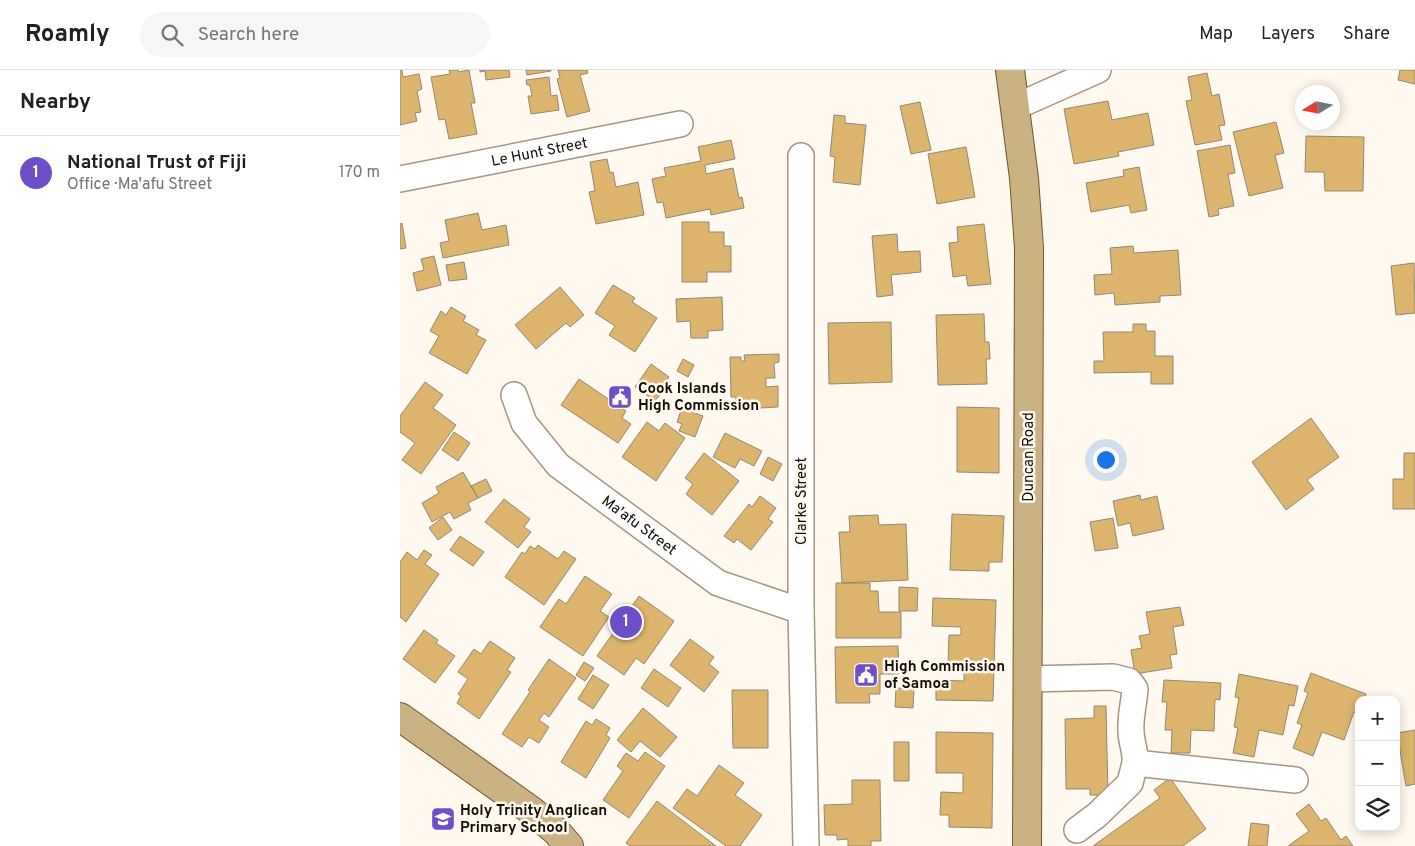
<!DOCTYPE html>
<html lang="en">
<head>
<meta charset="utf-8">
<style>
	body { margin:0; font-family:Overpass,sans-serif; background:#f6f6f6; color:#202124 }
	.controls { position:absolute; right:15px; bottom:15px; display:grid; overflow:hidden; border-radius:10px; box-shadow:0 2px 12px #0003 }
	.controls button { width:45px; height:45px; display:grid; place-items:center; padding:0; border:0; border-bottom:1px solid #e0e0e0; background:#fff; color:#202124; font:25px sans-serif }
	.compass { position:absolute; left:895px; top:15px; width:45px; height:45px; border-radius:50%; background:#fff; box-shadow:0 2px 12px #0003; rotate:260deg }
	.you { position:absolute; left:705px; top:389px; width:18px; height:18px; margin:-12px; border:4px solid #fff; border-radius:50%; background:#1a73e8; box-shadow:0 0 0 8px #1a73e833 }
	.badge { display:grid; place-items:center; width:32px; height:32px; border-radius:50%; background:#6d4fc8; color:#fff; font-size:16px; font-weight:700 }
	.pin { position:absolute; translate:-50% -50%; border:2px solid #fff; box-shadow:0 1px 5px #0006 }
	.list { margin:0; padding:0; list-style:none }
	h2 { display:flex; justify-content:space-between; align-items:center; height:65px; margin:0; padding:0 20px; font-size:21px }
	h2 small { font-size:16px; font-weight:400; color:#757577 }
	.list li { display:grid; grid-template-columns:32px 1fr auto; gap:15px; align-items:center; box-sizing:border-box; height:75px; padding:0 20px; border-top:1px solid #e0e0e0 }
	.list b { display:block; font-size:19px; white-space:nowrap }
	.list p { margin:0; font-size:16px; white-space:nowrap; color:#757577 }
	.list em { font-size:16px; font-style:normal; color:#757577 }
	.icon { flex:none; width:28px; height:28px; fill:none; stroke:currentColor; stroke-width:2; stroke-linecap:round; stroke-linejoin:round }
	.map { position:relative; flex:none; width:1015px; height:776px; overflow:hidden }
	header { display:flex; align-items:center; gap:30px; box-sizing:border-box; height:70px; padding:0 25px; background:#fff; border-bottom:1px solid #e0e0e0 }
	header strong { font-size:24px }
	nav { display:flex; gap:28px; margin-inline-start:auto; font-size:18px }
	.search { width:350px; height:45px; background:#f6f6f6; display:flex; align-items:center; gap:12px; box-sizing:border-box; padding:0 18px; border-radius:28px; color:#757577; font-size:19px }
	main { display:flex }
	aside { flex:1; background:#fff }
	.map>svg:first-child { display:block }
	.building { fill:#dcb46e; stroke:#958770 }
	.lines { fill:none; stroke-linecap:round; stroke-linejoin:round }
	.minor-casing { stroke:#a4967f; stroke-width:28 }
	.major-casing { stroke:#745721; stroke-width:30 }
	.minor { stroke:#fff; stroke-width:25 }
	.major { stroke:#cbb282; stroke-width:28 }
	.labels { text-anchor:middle; stroke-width:5; stroke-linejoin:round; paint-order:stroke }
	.street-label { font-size:15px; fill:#130e06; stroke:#fff9ef }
	.poi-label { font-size:15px; font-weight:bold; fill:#130e06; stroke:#fff9ef; text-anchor:start }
</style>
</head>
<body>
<header>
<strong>Roamly</strong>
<div class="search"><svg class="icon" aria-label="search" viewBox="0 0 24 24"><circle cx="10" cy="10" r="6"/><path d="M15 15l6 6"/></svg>Search here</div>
<nav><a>Map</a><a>Layers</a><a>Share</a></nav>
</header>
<main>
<aside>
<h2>Nearby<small></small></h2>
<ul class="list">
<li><span class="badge">1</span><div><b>National Trust of Fiji</b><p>Office · Ma'afu Street</p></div><em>170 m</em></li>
</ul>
</aside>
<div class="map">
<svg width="1015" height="776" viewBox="0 0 1015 776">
	<rect width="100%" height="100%" fill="#fff9ef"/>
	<path class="building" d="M0,0H2L3,7L19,4L22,19L17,21L21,42L15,43L17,51L0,55Z
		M49,0H58L59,2L69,0L75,33H71L77,64L49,69L45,49L39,50L31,7L50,4Z
		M80,0H109L110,7L86,10L85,1L80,2Z
		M126,0H151V1L127,5Z
		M158,0H187L188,3L180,5L190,41L167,47L157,9L160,8Z
		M1000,0H1015V14L998,10Z
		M807,3L812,26L819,24L825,55L819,56L822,70L795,75L786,31L792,30L788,7Z
		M149,7L151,26L157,25L159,40L131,44L128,26H132L130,15H127L126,10Z
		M708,31L712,50L748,43L754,75L718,82L719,86L674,94L664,39Z
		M520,32L531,80L511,84L500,36Z
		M434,45L445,46V53L466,55L460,115L433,112L435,87L430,86Z
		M876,52L884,83L875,85L883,118L849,126L833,62Z
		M906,66L964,67L963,121H925L924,102H905Z
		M331,70L335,89L305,95L306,104L333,98L339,128L342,127L344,138L311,145L310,139L266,148L263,132L257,133L252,109L266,106L264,98L301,91L298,77Z
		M830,75L835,103L828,104L834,136L818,139L819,145L809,147L797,81Z
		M566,77L575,127L537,134L528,84Z
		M207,89L210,103L213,102L216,117L238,112L244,145L196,154L189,122L195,121L190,92Z
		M739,97L747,140L731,143L729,135L691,142L686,113L724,106L723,100Z
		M78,143L82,160L106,155L109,175L43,188L40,173L49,171L45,150Z
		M282,152H309V162H324V176H331V202H307V212H282Z
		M2,153L6,178L0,179V154Z
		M584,154L591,214L568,216L566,205L553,207L549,173L558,172L557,157Z
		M497,164L498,182L520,181L521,202L491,205L493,225L477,227L472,166Z
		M733,176L734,183L778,180L781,225L760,226V232L715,235L714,223L695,225L694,205L712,204L710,178Z
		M34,186L41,215L17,221L13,203L24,200L21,189Z
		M64,192L67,209L49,211L46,195Z
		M1014,193L1015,243L996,245L991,196Z
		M213,215L235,228L232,232L257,248L235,282L209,265L215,256L195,243Z
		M160,217L184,245L170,257L166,253L136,279L115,255Z
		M322,227L323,260L308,261V268H291L290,251L277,252L276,229Z
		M51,237L66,246L63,251L79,260L76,265L86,270L67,304L29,283L39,266L30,261L41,241L46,245Z
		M584,244L585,272H589L590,289H586L587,314L538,315L536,245Z
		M491,252L492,312L429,314L428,253Z
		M733,254H746V261H755V286H773V314H751V302L694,303V291H704L703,262H733Z
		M379,284V292L374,293L375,308H366V317L378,316V337L343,339L342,332H336V327H331L330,287H341V291H345L344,285Z
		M283,289L294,295L288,307L277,301Z
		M251,294L269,307L267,310L272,314L264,324L262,322L255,331L235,317Z
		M179,309L226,341L222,348L231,354L218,373L161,335Z
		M25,312L43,325L33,338L56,355L21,404L2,390L15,373L0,362V346Z
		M557,337L599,338V403L557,402Z
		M282,338L303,346L295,367L279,361L282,354L277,352Z
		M911,348L939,387L907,410L914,419L886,440L852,392Z
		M247,352L259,361L265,353L285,368L256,411L222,387Z
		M54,362L70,373L58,391L42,380Z
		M325,363L362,381L354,396L340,389L335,398L313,387Z
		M304,383L339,411L312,445L286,424L293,414L285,408Z
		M1004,383H1015V439H993V409H1004Z
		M368,387L382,394L373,411L360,404Z
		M63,402L78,428L68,433L71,440L54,449L50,442L32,452L22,433L39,423L36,417Z
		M86,409L92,421L78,428L71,416Z
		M740,425L741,430L757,426L764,459L733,466L730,453L718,456L713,431Z
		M360,426L376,438L368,449L373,452L351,480L337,469L334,473L324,466L349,434L352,437Z
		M104,429L130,449L124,457L131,462L118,478L85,452Z
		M552,444L604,446L602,492H589V501L550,500Z
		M478,445L479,455L506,454L508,510L442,513L439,462H450L449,446Z
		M43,447L52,460L38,470L29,458Z
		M713,448L718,478L695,481L690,452Z
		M60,466L84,482L73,496L50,480Z
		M138,475L158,489L164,481L176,489L144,535L105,507L122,482L125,484L130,476L135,479Z
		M24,480L32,485L25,494L39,504L6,552L0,547V492L7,482L17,490Z
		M185,506L212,524L200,541L209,547L183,586L140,557L159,529L166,534Z
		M436,513H470V521H478L479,542H501V568H436Z
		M499,517L518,518L517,541H499Z
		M239,526L274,551L244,594L236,588L224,605L197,586Z
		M533,528L596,530L593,631L536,630V610L564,611V596L548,595L549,565H561V557L532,556Z
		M780,537L784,555L773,557L777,584L770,585L772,598L735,604L731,580L742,578L739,566L750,564L746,542Z
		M24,560L38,570L36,573L55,586L35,613L3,589Z
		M290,569L314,587L309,594L319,602L304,622L270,595Z
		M90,571L115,588L107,600L111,602L79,649L57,633L61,626L58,624L68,609L58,602L74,579L81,584Z
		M498,576L499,604H480V624H469L470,633H436L435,577Z
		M149,589L176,608L149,647L144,643L139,650L149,657L139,673L129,667L122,677L102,664L130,622L128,620Z
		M184,592L194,598L185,611L176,605Z
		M254,599L281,618L268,637L241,618Z
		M911,603L966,624L964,630H959V644L954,642L944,670L922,662L913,686L893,678L902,655L897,653L908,623L904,621Z
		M839,604L898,616L894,636L889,635L883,665L859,660L854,687L833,683L838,658L834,657L839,628L835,627Z
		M193,605L209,615L193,639L178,629Z
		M764,610L821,613L820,630L815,629L814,661L791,660L790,683H771L772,660H765L767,632H762Z
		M496,618L514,619L513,638L495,637Z
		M332,620H368V678H333Z
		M694,636H706L708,725H690V719H666L665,649L694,648Z
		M243,638L277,667L260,687L240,671L231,682L217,670Z
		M196,649L210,658L206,665L210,668L186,708L161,692L186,651L192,655Z
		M1015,660V714L1006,716L997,663Z
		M536,662L593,663L592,758L549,757V745H540L541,722L563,723V703H536Z
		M494,672H509V711H494Z
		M245,682L265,696L229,748L203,730L223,701L217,696L226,683L238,691Z
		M319,695L344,713L335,725L362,745L340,776H326L273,738L287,719L297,726Z
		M770,708L806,759L783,776H693L760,728L754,720Z
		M452,710H480L481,771H471V776H448V769L437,770V765H425L424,735L452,734Z
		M257,731L316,776H230L226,773Z
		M909,734L921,751L926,748L941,770L946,766L953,776H888L909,761L896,744Z
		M851,753L869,755L867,776H848Z"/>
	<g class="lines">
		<defs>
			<g id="minor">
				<path d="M615,37L698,0"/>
				<path d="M401,86V541L406,776"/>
				<path id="s1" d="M0,109L280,54"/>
				<path id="s2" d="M114,325L124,353L158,395L318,513L401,541"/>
				<path d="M627,609L713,607L729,611L735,619C734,633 730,647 731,661C731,672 736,681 735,693"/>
				<path d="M677,760L697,745L730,713L735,693L895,710"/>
			</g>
			<path id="major" d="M610,0L624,108L629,178L627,776
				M0,647L132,741L156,761L169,776"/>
		</defs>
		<use href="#minor" class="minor-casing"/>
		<use href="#major" class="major-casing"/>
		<use href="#minor" class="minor"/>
		<use href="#major" class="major"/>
	</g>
	<defs>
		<symbol id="civic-square" viewBox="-11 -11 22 22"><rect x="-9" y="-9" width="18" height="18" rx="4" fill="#6d4fc8" stroke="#fff9ef"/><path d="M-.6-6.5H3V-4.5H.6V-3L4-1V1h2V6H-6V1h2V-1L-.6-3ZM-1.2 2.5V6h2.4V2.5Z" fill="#fff"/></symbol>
		<symbol id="school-square" viewBox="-11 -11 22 22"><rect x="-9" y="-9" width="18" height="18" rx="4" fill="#6d4fc8" stroke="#fff9ef"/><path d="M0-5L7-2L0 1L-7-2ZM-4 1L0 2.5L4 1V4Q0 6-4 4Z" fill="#fff"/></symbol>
	</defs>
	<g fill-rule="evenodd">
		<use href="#civic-square" x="206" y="313" width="28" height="28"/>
		<use href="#civic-square" x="452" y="591" width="28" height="28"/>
		<use href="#school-square" x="29" y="735" width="28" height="28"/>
	</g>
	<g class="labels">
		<g class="street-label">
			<text dy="5" stroke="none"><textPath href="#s1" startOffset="142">Le Hunt Street</textPath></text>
			<text transform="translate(628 387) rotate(-90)" y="5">Duncan Road</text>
			<text transform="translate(401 431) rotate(-90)" y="5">Clarke Street</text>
			<text dy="5" stroke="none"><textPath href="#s2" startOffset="185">Ma'afu Street</textPath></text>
		</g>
		<g class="poi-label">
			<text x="238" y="323">Cook Islands<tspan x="238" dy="17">High Commission</tspan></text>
			<text x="484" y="601">High Commission<tspan x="484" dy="17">of Samoa</tspan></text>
			<text x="60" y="745">Holy Trinity Anglican<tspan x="60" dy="17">Primary School</tspan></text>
		</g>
	</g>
</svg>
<div class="controls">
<button>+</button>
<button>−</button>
<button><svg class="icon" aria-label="layers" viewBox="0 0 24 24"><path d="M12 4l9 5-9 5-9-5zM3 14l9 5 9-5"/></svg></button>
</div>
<svg class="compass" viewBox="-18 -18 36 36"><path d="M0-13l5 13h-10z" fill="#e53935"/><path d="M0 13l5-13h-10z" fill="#757577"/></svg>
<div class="you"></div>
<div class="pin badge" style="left:226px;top:552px">1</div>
</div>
</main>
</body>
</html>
